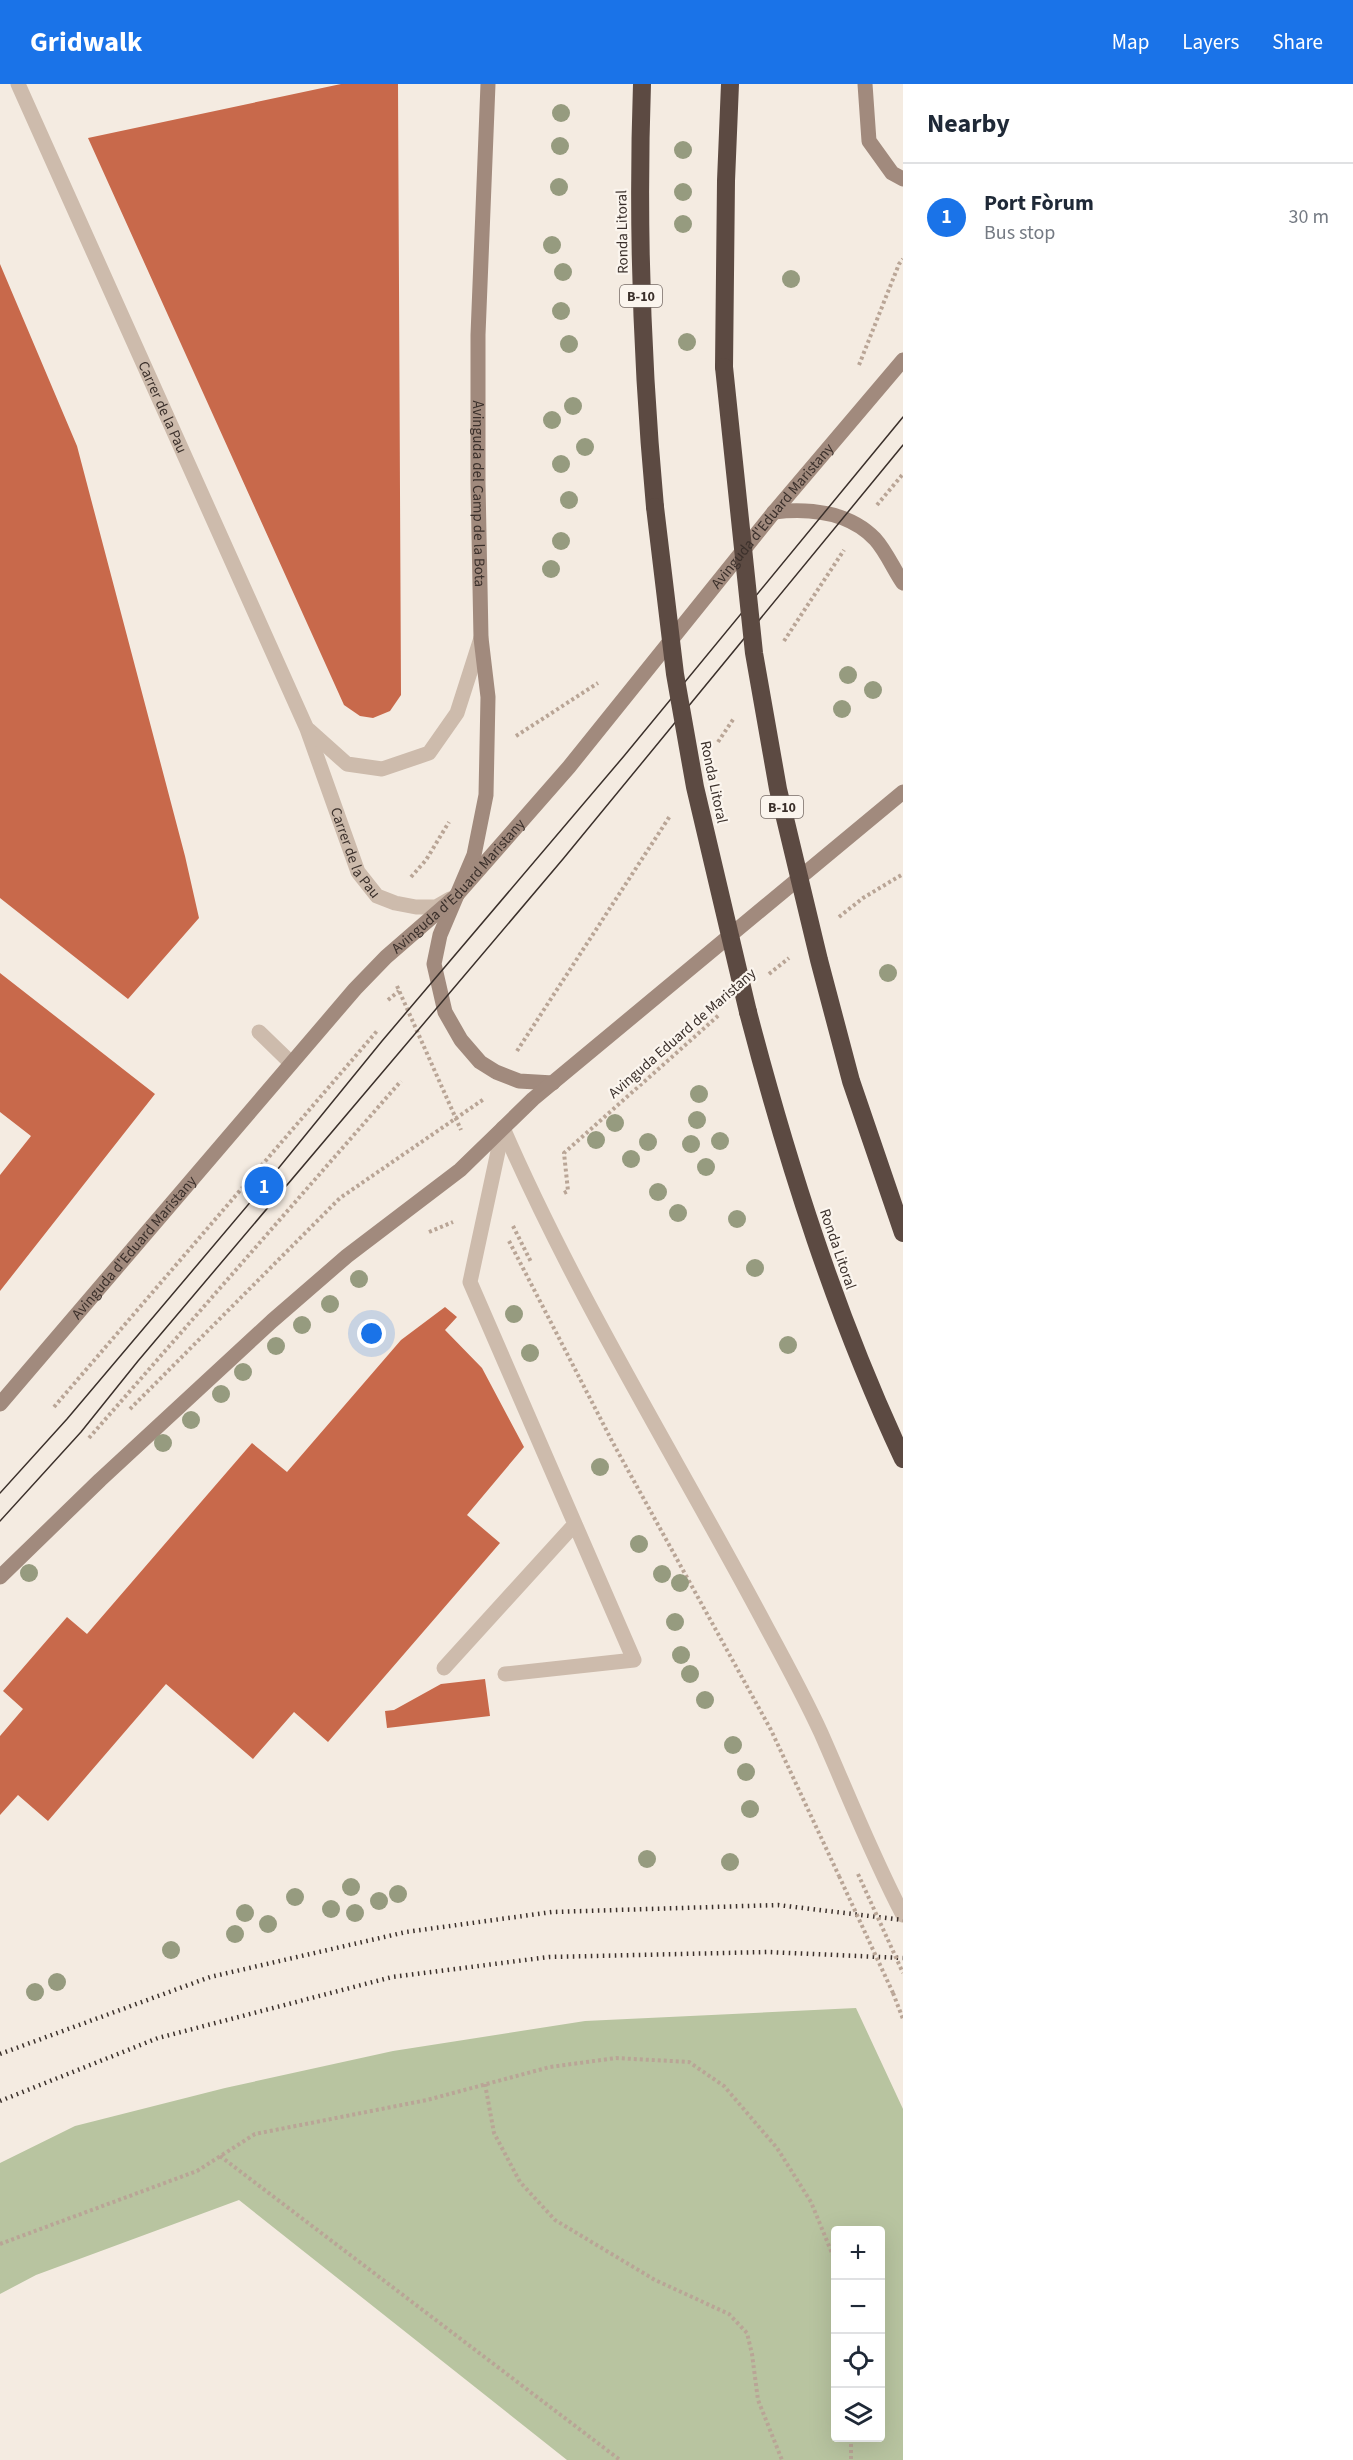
<!DOCTYPE html>
<html lang="en">
<head>
<meta charset="utf-8">
<style>
	body { margin:0; font-family:"Source Sans 3",sans-serif; background:#f2f2f3; color:#1f2937 }
	.controls { position:absolute; right:18px; bottom:18px; display:grid; overflow:hidden; border-radius:6px; box-shadow:0 6px 24px #0002 }
	.controls button { width:54px; height:54px; display:grid; place-items:center; padding:0; border:0; border-bottom:2px solid #e0e1e3; background:#fff; color:#1f2937; font:30px sans-serif }
	.you { position:absolute; left:372px; top:1250px; width:21px; height:21px; margin:-15px; border:4px solid #fff; border-radius:50%; background:#1a73e8; box-shadow:0 0 0 9px #1a73e833 }
	.badge { display:grid; place-items:center; width:39px; height:39px; border-radius:50%; background:#1a73e8; color:#fff; font-size:20px; font-weight:700 }
	.pin { position:absolute; translate:-50% -50%; border:3px solid #fff; box-shadow:0 2px 6px #0006 }
	.list { margin:0; padding:0; list-style:none }
	h2 { display:flex; justify-content:space-between; align-items:center; height:78px; margin:0; padding:0 24px; font-size:26px }
	h2 small { font-size:20px; font-weight:400; color:#747a83 }
	.list li { display:grid; grid-template-columns:39px 1fr auto; gap:18px; align-items:center; box-sizing:border-box; height:108px; padding:0 24px; border-top:2px solid #e0e1e3 }
	.list b { display:block; font-size:22px; white-space:nowrap }
	.list p { margin:0; font-size:20px; white-space:nowrap; color:#747a83 }
	.list em { font-size:20px; font-style:normal; color:#747a83 }
	.icon { flex:none; width:33px; height:33px; fill:none; stroke:currentColor; stroke-width:2; stroke-linecap:round; stroke-linejoin:round }
	.map { position:relative; flex:none; width:903px; height:2376px; overflow:hidden }
	header { display:flex; align-items:center; gap:36px; box-sizing:border-box; height:84px; padding:0 30px; background:#1a73e8; color:#fff }
	header strong { font-size:28px }
	nav { display:flex; gap:33px; margin-inline-start:auto; font-size:21px }
	main { display:flex }
	aside { flex:1; background:#fff }
	.map>svg:first-child { display:block }
	.green { fill:#b8c4a0; fill-rule:evenodd }
	.building { fill:#c8694b }
	.lines { fill:none; stroke-linecap:round; stroke-linejoin:round }
	.path { stroke:#b9a596; stroke-width:4; stroke-dasharray:3 3; stroke-linecap:butt }
	.lane { stroke:#cdbbac; stroke-width:15 }
	.street { stroke:#cdbbac; stroke-width:15 }
	.secondary { stroke:#a18a7d; stroke-width:15 }
	.highway { stroke:#5c4a42; stroke-width:18 }
	.tram { stroke:#3b302b; stroke-width:1.5 }
	.rail { stroke:#3b302b; stroke-width:4.5; stroke-dasharray:1.5 4.5; stroke-linecap:butt }
	.path-bridge { stroke:#b9a596; stroke-width:4; stroke-dasharray:3 3; stroke-linecap:butt }
	.highway-bridge { stroke:#5c4a42; stroke-width:18 }
	.tree { fill:#969b7f }
	.labels { text-anchor:middle; stroke-width:4.5; stroke-linejoin:round; paint-order:stroke }
	.shield { fill:#fbf5ee; stroke:#756b66; stroke-width:1.5 }
	.shield-label { font-size:14px; font-weight:bold; fill:#3b302b }
	.street-label { font-size:15px; fill:#3b302b; stroke:#fbf5ee }
</style>
</head>
<body>
<header>
<strong>Gridwalk</strong>
<nav><a>Map</a><a>Layers</a><a>Share</a></nav>
</header>
<main>
<div class="map">
<svg width="903" height="2376" viewBox="0 0 903 2376">
	<rect width="100%" height="100%" fill="#f4ebe1"/>
	<path class="green" d="M856,1924L903,2025V2376H567L239,2116L36,2191L0,2210V2079L75,2042L225,2004L393,1967L585,1937ZM836,2146H880V2354H836Z"/>
	<path class="building" d="M341,0H398L401,611L390,627L373,634L360,632L344,621L88,54Z
		M0,180L77,362L185,772L199,834L128,915L0,814Z
		M0,889L155,1010L0,1207V1091L31,1052L0,1028Z
		M445,1223L457,1233L445,1246L482,1284L524,1363L467,1431L500,1459L328,1658L294,1628L253,1675L166,1600L48,1737L18,1711L0,1731V1652L23,1625L3,1607L67,1533L87,1550L252,1359L287,1388L401,1256Z
		M485,1595L490,1632L387,1644L385,1627L394,1626L441,1600Z"/>
	<g class="lines">
		<path class="path" d="M859,281L899,180L903,175
			M877,421L903,390
			M784,557L844,466
			M516,652L598,599
			M718,658L734,634
			M411,793L426,776L449,738
			M839,833L863,814L903,790
			M769,890L789,874
			M397,902L461,1046
			M388,916L399,907
			M517,967L670,732
			M564,1109L568,1107L564,1069L719,931
			M513,1142L531,1178
			M429,1148L453,1138
			M509,1157L613,1359L771,1646L839,1792
			M54,1323L377,947
			M130,1325L340,1114L484,1015
			M89,1354L401,997
			M893,1909L903,1935
			M485,2000L494,2049L520,2098L555,2136L655,2196L729,2230L747,2249L752,2270L758,2316L782,2376
			M220,2072L620,2376
			M0,2160L197,2087L255,2050L427,2016L550,1983L616,1974L689,1978L724,2002L777,2064L811,2118L836,2179
			M851,2354V2376"/>
		<path class="lane" d="M259,948L291,979
			M503,1044L470,1198L634,1576L505,1590
			M444,1584L575,1440"/>
		<g class="street">
			<path id="s1" d="M18,0L307,645L358,788L377,812L395,819L416,823H436L450,815"/>
			<path d="M309,646L347,680L382,685L429,669L457,629L481,554"/>
			<path d="M503,1044C578,1217 679,1378 767,1544C786,1579 805,1614 821,1649C848,1710 872,1772 903,1831"/>
		</g>
		<g class="secondary">
			<path id="s2" d="M488,0L478,251V399L481,554L488,613L486,711L474,771L440,851L434,880L445,928L461,956L480,978L496,988L519,997L553,999"/>
			<path d="M865,0L869,57L892,89L903,95"/>
			<path d="M774,428C809,424 849,428 875,455C886,467 894,486 903,499"/>
			<path id="s3" d="M0,1320L355,905L386,873L455,813L569,683L774,428L903,276"/>
			<path d="M0,1493L100,1396L272,1237L347,1172L460,1086L533,1015L903,708"/>
		</g>
		<path class="highway" d="M642,0C637,142 642,282 655,423
			M724,283L726,97L730,0
			M748,928C788,1081 836,1232 903,1375"/>
		<path class="tram" d="M0,1409L67,1335L264,1102L382,957L624,672L903,333
			M0,1437L81,1348L138,1277L563,775L903,361"/>
		<path class="rail" d="M0,1970L210,1893L406,1848L552,1828L778,1821L903,1836
			M0,2017L158,1954L392,1893L549,1873L768,1868L903,1874"/>
		<path class="path-bridge" d="M858,1790L903,1889
			M839,1792L893,1909"/>
		<path class="highway-bridge" d="M724,283L754,569L778,705L819,876L851,997L903,1149
			M655,423L675,590L695,703L748,928"/>
	</g>
	<g class="tree">
		<circle cx="561" cy="29" r="9"/>
		<circle cx="560" cy="62" r="9"/>
		<circle cx="683" cy="66" r="9"/>
		<circle cx="559" cy="103" r="9"/>
		<circle cx="683" cy="108" r="9"/>
		<circle cx="683" cy="140" r="9"/>
		<circle cx="552" cy="161" r="9"/>
		<circle cx="563" cy="188" r="9"/>
		<circle cx="791" cy="195" r="9"/>
		<circle cx="561" cy="227" r="9"/>
		<circle cx="687" cy="258" r="9"/>
		<circle cx="569" cy="260" r="9"/>
		<circle cx="573" cy="322" r="9"/>
		<circle cx="552" cy="336" r="9"/>
		<circle cx="585" cy="363" r="9"/>
		<circle cx="561" cy="380" r="9"/>
		<circle cx="569" cy="416" r="9"/>
		<circle cx="561" cy="457" r="9"/>
		<circle cx="551" cy="485" r="9"/>
		<circle cx="848" cy="591" r="9"/>
		<circle cx="873" cy="606" r="9"/>
		<circle cx="842" cy="625" r="9"/>
		<circle cx="888" cy="889" r="9"/>
		<circle cx="699" cy="1010" r="9"/>
		<circle cx="697" cy="1036" r="9"/>
		<circle cx="615" cy="1039" r="9"/>
		<circle cx="596" cy="1056" r="9"/>
		<circle cx="720" cy="1057" r="9"/>
		<circle cx="648" cy="1058" r="9"/>
		<circle cx="691" cy="1060" r="9"/>
		<circle cx="631" cy="1075" r="9"/>
		<circle cx="706" cy="1083" r="9"/>
		<circle cx="658" cy="1108" r="9"/>
		<circle cx="678" cy="1129" r="9"/>
		<circle cx="737" cy="1135" r="9"/>
		<circle cx="755" cy="1184" r="9"/>
		<circle cx="359" cy="1195" r="9"/>
		<circle cx="330" cy="1220" r="9"/>
		<circle cx="514" cy="1230" r="9"/>
		<circle cx="302" cy="1241" r="9"/>
		<circle cx="788" cy="1261" r="9"/>
		<circle cx="276" cy="1262" r="9"/>
		<circle cx="530" cy="1269" r="9"/>
		<circle cx="243" cy="1288" r="9"/>
		<circle cx="221" cy="1310" r="9"/>
		<circle cx="191" cy="1336" r="9"/>
		<circle cx="163" cy="1359" r="9"/>
		<circle cx="600" cy="1383" r="9"/>
		<circle cx="639" cy="1460" r="9"/>
		<circle cx="29" cy="1489" r="9"/>
		<circle cx="662" cy="1490" r="9"/>
		<circle cx="680" cy="1499" r="9"/>
		<circle cx="675" cy="1538" r="9"/>
		<circle cx="681" cy="1571" r="9"/>
		<circle cx="690" cy="1590" r="9"/>
		<circle cx="705" cy="1616" r="9"/>
		<circle cx="733" cy="1661" r="9"/>
		<circle cx="746" cy="1688" r="9"/>
		<circle cx="750" cy="1725" r="9"/>
		<circle cx="647" cy="1775" r="9"/>
		<circle cx="730" cy="1778" r="9"/>
		<circle cx="351" cy="1803" r="9"/>
		<circle cx="398" cy="1810" r="9"/>
		<circle cx="295" cy="1813" r="9"/>
		<circle cx="379" cy="1817" r="9"/>
		<circle cx="331" cy="1825" r="9"/>
		<circle cx="245" cy="1829" r="9"/>
		<circle cx="355" cy="1829" r="9"/>
		<circle cx="268" cy="1840" r="9"/>
		<circle cx="235" cy="1850" r="9"/>
		<circle cx="171" cy="1866" r="9"/>
		<circle cx="57" cy="1898" r="9"/>
		<circle cx="35" cy="1908" r="9"/>
	</g>
	<g class="labels">
		<g class="shield">
			<rect x="620" y="201" width="42" height="22" rx="4.5"/>
			<rect x="761" y="712" width="42" height="22" rx="4.5"/>
		</g>
		<g class="shield-label">
			<text x="641" y="217">B-10</text>
			<text x="782" y="728">B-10</text>
		</g>
		<g class="street-label">
			<text transform="translate(622 148) rotate(-91)" y="5">Ronda Litoral</text>
			<text dy="5" stroke="none"><textPath href="#s1" startOffset="354">Carrer de la Pau</textPath></text>
			<text dy="5" stroke="none"><textPath href="#s2" startOffset="410">Avinguda del Camp de la Bota</textPath></text>
			<text dy="5" stroke="none"><textPath href="#s3" startOffset="1178">Avinguda d'Eduard Maristany</textPath></text>
			<text transform="translate(714 698) rotate(78)" y="5">Ronda Litoral</text>
			<text dy="5" stroke="none"><textPath href="#s1" startOffset="840">Carrer de la Pau</textPath></text>
			<text dy="5" stroke="none"><textPath href="#s3" startOffset="692">Avinguda d'Eduard Maristany</textPath></text>
			<text transform="translate(682 949) rotate(-41)" y="5">Avinguda Eduard de Maristany</text>
			<text dy="5" stroke="none"><textPath href="#s3" startOffset="206">Avinguda d'Eduard Maristany</textPath></text>
			<text transform="translate(838 1165) rotate(71)" y="5">Ronda Litoral</text>
		</g>
	</g>
</svg>
<div class="controls">
<button>+</button>
<button>−</button>
<button><svg class="icon" aria-label="locate" viewBox="0 0 24 24"><circle cx="12" cy="12" r="6"/><path d="M12 2v4M12 18v4M2 12h4M18 12h4"/></svg></button>
<button><svg class="icon" aria-label="layers" viewBox="0 0 24 24"><path d="M12 4l9 5-9 5-9-5zM3 14l9 5 9-5"/></svg></button>
</div>
<div class="you"></div>
<div class="pin badge" style="left:264px;top:1102px">1</div>
</div>
<aside>
<h2>Nearby<small></small></h2>
<ul class="list">
<li><span class="badge">1</span><div><b>Port Fòrum</b><p>Bus stop</p></div><em>30 m</em></li>
</ul>
</aside>
</main>
</body>
</html>
